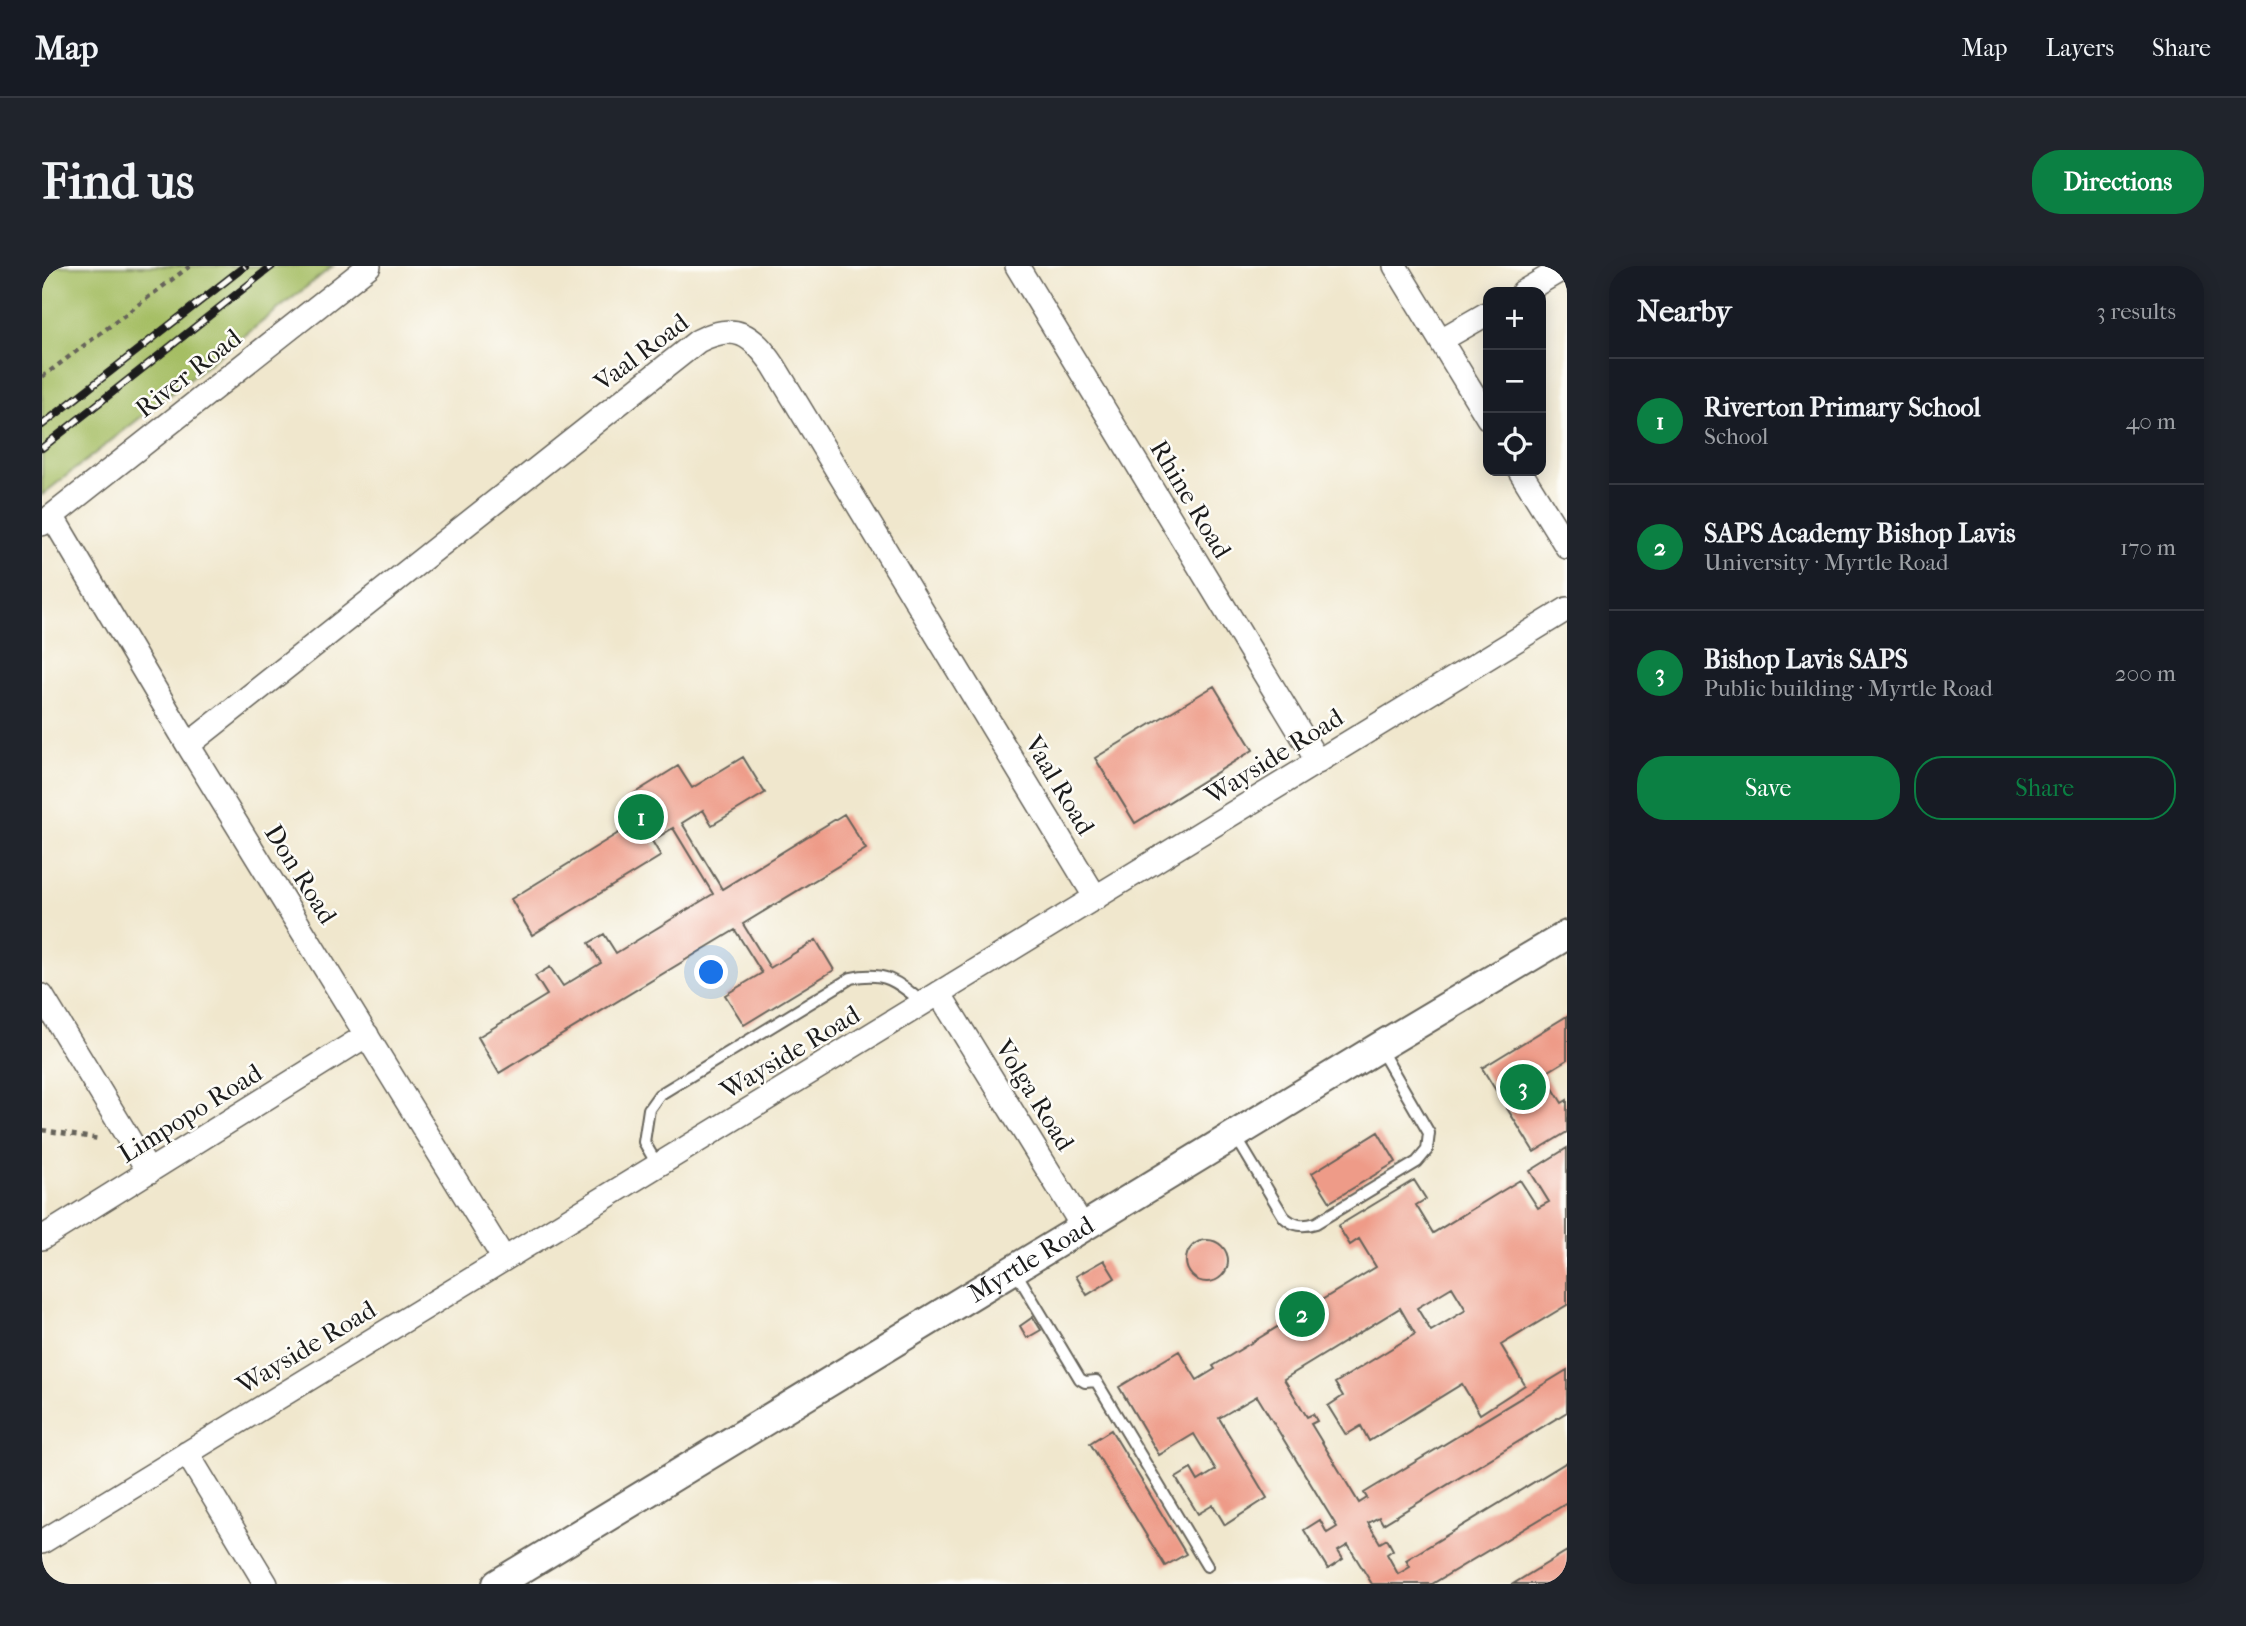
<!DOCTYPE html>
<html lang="en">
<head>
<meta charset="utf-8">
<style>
	body { margin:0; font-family:"IM FELL French Canon",serif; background:#20242c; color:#f1f3f6 }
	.controls { position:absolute; right:21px; top:21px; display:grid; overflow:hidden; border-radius:14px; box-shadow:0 4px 18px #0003 }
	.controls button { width:63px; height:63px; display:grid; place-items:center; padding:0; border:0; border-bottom:2px solid #363941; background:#171b24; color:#f1f3f6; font:35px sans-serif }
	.you { position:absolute; left:670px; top:707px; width:24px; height:24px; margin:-18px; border:5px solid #fff; border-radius:50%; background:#1a73e8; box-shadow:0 0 0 10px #1a73e833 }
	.badge { display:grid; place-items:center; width:46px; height:46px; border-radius:50%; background:#0b8043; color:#fff; font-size:23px; font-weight:700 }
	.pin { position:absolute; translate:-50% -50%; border:4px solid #fff; box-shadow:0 2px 7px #0006 }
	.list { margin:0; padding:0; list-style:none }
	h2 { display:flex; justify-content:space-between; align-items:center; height:91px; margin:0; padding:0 28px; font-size:30px }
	h2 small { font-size:23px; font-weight:400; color:#9ea1a6 }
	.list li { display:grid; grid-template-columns:46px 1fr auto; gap:21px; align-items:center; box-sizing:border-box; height:126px; padding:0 28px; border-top:2px solid #363941 }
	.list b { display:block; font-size:26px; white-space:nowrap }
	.list p { margin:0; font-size:23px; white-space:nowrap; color:#9ea1a6 }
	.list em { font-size:23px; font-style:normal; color:#9ea1a6 }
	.actions { display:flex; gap:14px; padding:21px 28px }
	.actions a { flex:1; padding:16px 0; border:2px solid #0b8043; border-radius:28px; text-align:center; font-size:24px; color:#0b8043 }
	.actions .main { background:#0b8043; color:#fff }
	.icon { flex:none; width:38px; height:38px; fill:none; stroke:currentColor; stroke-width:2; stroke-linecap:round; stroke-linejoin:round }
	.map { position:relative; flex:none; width:1525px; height:1318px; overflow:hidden; border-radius:28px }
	header { display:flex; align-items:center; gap:42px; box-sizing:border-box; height:98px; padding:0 35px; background:#171b24; border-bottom:2px solid #363941 }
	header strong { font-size:33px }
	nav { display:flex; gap:38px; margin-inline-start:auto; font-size:24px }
	.intro { display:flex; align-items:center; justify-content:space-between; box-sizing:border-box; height:168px; padding:0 42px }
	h1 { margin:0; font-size:49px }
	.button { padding:18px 32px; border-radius:28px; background:#0b8043; color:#fff; font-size:24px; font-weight:700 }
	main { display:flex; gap:42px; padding:0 42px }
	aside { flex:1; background:#171b24; border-radius:28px; box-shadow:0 4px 18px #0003 }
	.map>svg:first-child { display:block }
	.green { fill:#a5be64; stroke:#606d40; stroke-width:2 }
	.building { fill:#ee9b88; fill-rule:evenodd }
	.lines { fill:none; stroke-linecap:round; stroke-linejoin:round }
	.service-casing { stroke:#66635a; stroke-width:14 }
	.minor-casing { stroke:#66635a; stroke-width:26 }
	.tertiary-casing { stroke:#66635a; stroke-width:32 }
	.path { stroke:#66635a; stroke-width:4.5; stroke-dasharray:5 5; stroke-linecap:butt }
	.service { stroke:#fff; stroke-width:10 }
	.minor { stroke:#fff; stroke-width:23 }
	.tertiary { stroke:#fff; stroke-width:28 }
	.rail-casing { stroke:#1c1c1c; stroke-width:8 }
	.rail { stroke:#fdfcf7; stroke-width:5; stroke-dasharray:16; stroke-linecap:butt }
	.labels { text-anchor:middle; stroke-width:5; stroke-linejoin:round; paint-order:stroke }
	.street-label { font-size:26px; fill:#1c1c1c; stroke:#fdfcf7 }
</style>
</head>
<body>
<header>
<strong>Map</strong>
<nav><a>Map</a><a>Layers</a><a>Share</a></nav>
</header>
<div class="intro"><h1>Find us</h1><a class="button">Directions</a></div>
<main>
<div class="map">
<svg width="1525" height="1318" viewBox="0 0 1525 1318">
	<rect width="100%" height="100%" fill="#fdfcf7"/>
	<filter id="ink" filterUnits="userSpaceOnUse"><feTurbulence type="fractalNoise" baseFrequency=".0143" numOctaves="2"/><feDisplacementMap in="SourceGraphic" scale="14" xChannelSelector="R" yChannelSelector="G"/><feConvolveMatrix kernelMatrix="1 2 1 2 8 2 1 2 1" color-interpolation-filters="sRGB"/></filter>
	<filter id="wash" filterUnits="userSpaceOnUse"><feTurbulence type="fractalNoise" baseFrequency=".00686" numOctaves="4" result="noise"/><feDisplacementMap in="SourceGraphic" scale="28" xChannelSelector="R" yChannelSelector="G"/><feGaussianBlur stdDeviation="1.57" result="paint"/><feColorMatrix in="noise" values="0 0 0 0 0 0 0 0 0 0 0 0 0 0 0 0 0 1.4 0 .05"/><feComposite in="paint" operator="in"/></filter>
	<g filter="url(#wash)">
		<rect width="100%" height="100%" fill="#f0e7cd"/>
		<path class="green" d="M0,0H291L0,229Z"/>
		<g id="blocks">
			<path class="building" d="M1172,420L1211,484L1093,557L1053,492Z
				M701,491L723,527L670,559L661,544L640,557L680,623L802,548L824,583L701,658L728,702L774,674L792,704L702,759L683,729L720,707L693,664L457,807L436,771L505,729L493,710L508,701L521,720L559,697L547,677L562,668L574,687L671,628L631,562L610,575L619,590L490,669L469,633L596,555L583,533L636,500L650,522Z
				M1525,750V794L1502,808L1520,837L1525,834V866L1492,886L1440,802Z
				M1336,866L1354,896L1288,936L1270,907Z
				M1525,882V1039L1459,1079L1483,1119L1438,1148L1420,1118L1327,1175L1319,1160L1304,1169L1286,1140L1301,1130L1293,1117L1373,1068L1358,1042L1242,1113L1265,1151L1271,1148L1275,1155L1269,1158L1317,1237L1325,1232L1322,1227L1525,1104V1146L1341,1258L1337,1251L1326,1257L1338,1277L1345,1273L1351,1284L1345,1288L1356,1308L1368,1301L1364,1294L1525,1196V1237L1390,1318H1330L1306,1279L1296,1285L1301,1293L1286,1303L1262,1264L1278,1254L1285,1267L1295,1261L1215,1130L1177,1152L1225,1232L1183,1259L1171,1239L1156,1248L1134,1212L1149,1203L1156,1215L1174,1204L1152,1168L1117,1189L1077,1121L1137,1085L1155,1114L1173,1103L1171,1100L1334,1001L1317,973L1308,979L1296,960L1372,914L1384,933L1374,939L1391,967L1478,914L1496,942L1507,936L1488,905ZM1410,1021L1424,1044L1389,1065L1375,1042Z
				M1144 995a21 21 0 1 1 42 0a21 21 0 1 1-42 0Z
				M1062,994L1073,1012L1045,1029L1034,1010Z
				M991,1051L999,1064L985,1072L978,1060Z
				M1069,1164L1144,1288L1123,1300L1048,1177Z
				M1525,1285V1318H1471Z"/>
		</g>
	</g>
	<g filter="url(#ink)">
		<use href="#blocks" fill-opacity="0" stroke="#66635a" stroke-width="2"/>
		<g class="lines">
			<defs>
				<path id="service" d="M1194,871L1242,951C1252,960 1261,961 1274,957L1375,896L1385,884L1387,867L1337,781
					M616,900L602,876L607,843L617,829L809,712C844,704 857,717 882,738
					M972,1003L1038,1113L1043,1116L1054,1115L1165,1300"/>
				<path id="minor" d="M975,0L1276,496
					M1353,0L1446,152
					M1481,26L1525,0
					M1399,74L1446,47
					M1478,205L1525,281
					M10,250L146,479L462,993
					M0,258L327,0
					M146,479L656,75C693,56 710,68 732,100L1054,632
					M897,727L1041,961
					M0,730L107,906
					M0,972L325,769
					M145,1187L224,1318
					M0,1276L1525,343"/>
				<g id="tertiary">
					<path id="s1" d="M455,1318L1337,781L1525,669"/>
				</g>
			</defs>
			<use href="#service" class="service-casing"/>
			<use href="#minor" class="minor-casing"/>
			<use href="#tertiary" class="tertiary-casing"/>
			<path class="path" d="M0,111L148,0
				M0,864L58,873"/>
			<use href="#service" class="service"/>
			<use href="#minor" class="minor"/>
			<use href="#tertiary" class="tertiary"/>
			<defs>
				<path id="rail" d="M0,159L203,0
					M0,182L230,0"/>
			</defs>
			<use href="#rail" class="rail-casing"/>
			<use href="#rail" class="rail"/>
		</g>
	</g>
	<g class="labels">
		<g class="street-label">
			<text transform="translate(599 86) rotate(-37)" y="9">Vaal Road</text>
			<text transform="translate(146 107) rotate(-38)" y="9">River Road</text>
			<text transform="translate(1149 233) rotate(59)" y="9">Rhine Road</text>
			<text transform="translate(1232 490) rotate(-32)" y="9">Wayside Road</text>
			<text transform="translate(1018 519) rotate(59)" y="9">Vaal Road</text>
			<text transform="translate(259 608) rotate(58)" y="9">Don Road</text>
			<text transform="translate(748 786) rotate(-31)" y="9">Wayside Road</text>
			<text transform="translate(993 829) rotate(58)" y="9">Volga Road</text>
			<text transform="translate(148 847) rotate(-32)" y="9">Limpopo Road</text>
			<text dy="9" stroke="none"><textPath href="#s1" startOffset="625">Myrtle Road</textPath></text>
			<text transform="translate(264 1081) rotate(-31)" y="9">Wayside Road</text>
		</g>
	</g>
</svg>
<div class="controls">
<button>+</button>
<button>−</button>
<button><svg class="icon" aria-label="locate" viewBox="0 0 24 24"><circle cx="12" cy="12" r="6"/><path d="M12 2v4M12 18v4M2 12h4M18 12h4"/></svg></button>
</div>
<div class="you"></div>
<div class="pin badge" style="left:599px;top:551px">1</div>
<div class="pin badge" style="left:1260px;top:1048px">2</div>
<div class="pin badge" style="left:1481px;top:821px">3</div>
</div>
<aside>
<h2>Nearby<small>3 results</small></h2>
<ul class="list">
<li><span class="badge">1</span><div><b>Riverton Primary School</b><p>School</p></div><em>40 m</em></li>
<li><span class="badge">2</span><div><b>SAPS Academy Bishop Lavis</b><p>University · Myrtle Road</p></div><em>170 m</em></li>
<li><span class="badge">3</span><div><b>Bishop Lavis SAPS</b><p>Public building · Myrtle Road</p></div><em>200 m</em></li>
</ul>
<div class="actions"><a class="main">Save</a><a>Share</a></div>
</aside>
</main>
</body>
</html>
